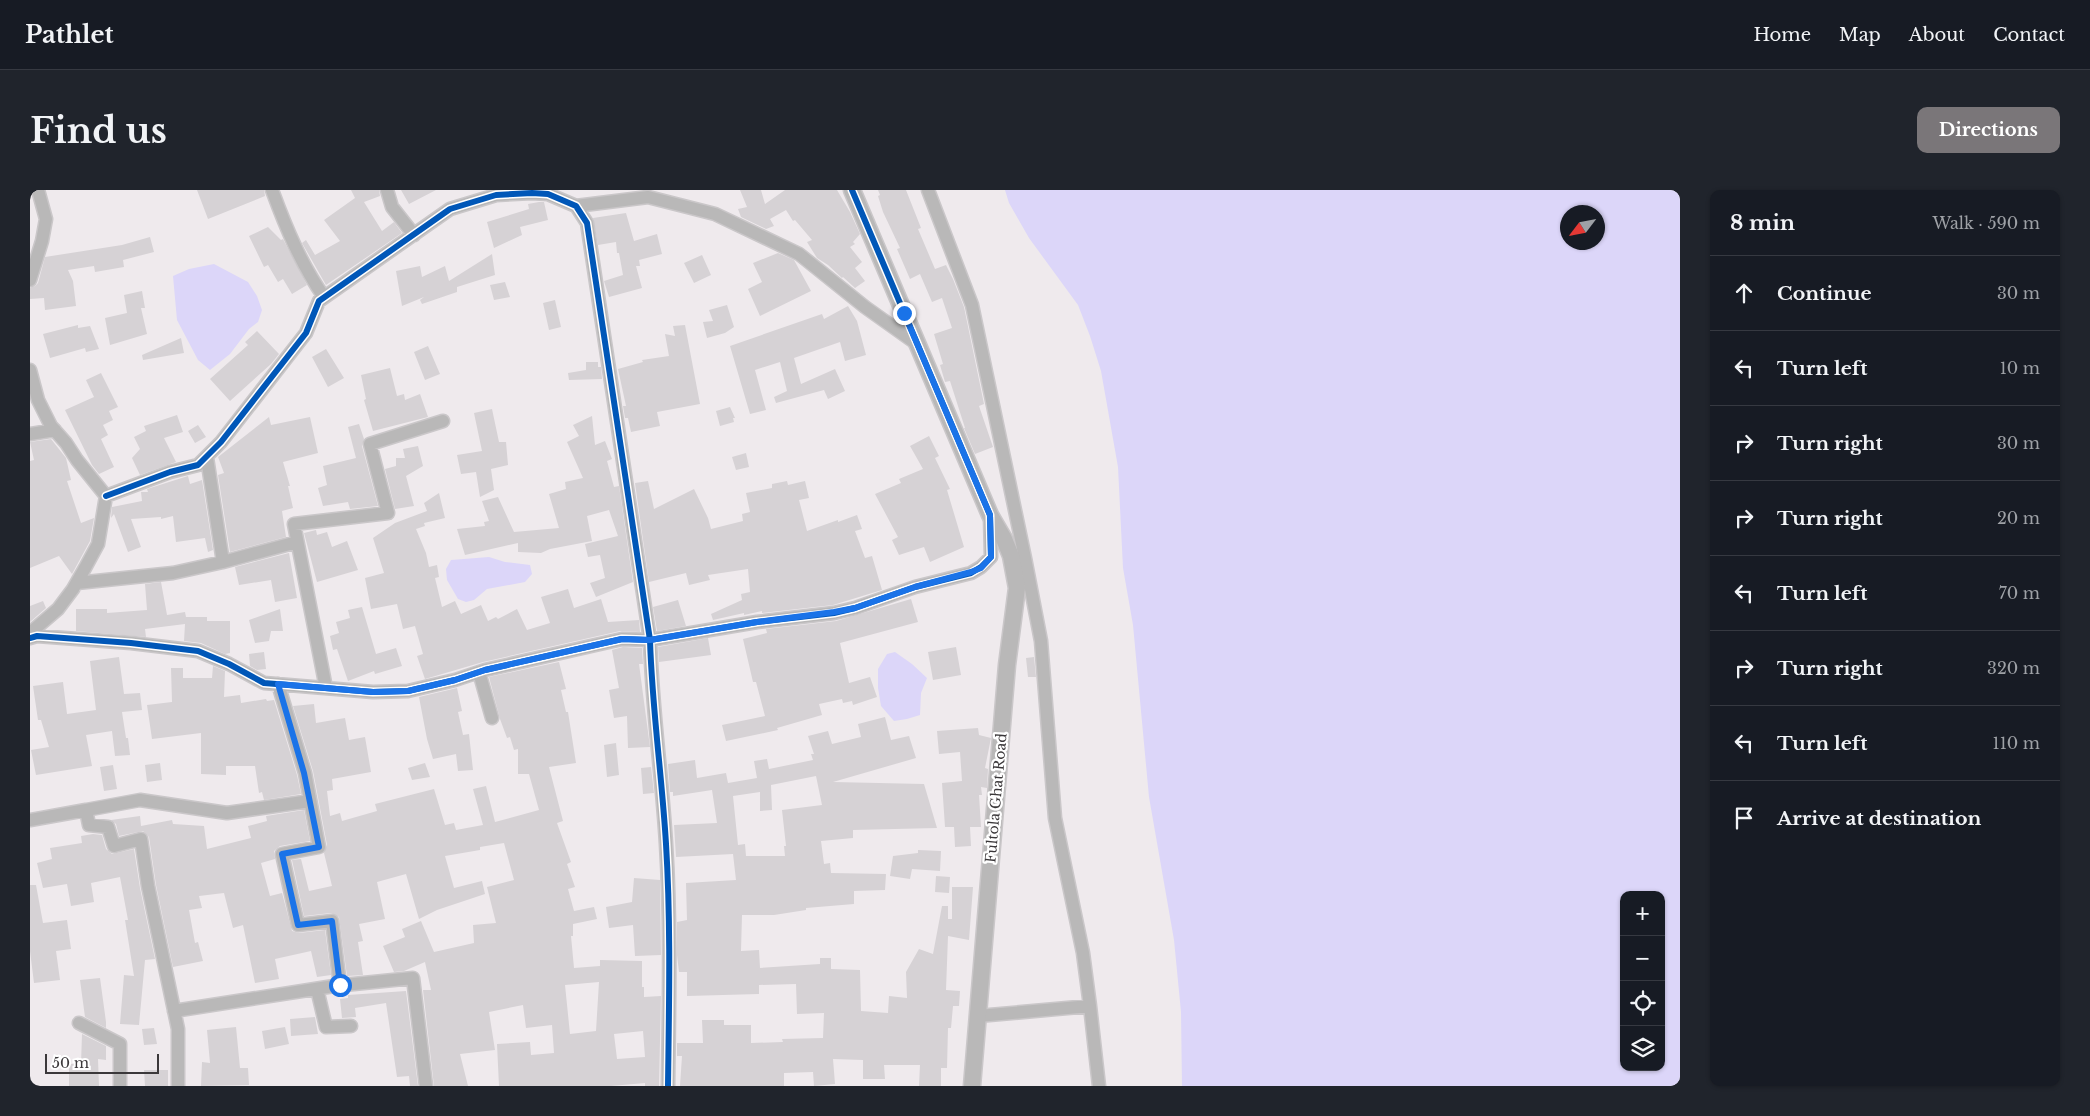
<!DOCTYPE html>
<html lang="en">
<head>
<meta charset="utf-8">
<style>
	body { margin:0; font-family:"Libre Baskerville",serif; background:#20242c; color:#f1f3f6 }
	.controls { position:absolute; right:15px; bottom:15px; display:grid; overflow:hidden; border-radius:10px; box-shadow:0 1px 4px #0004 }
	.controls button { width:45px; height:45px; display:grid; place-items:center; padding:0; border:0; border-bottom:1px solid #363941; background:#171b24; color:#f1f3f6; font:25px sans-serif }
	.compass { position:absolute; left:1530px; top:15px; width:45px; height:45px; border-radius:50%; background:#171b24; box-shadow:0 1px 4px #0004; rotate:238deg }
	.scale { position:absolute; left:15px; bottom:12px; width:114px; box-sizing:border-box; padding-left:5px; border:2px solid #3b383a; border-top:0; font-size:14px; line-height:18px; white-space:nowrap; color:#3b383a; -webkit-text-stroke:4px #fff; paint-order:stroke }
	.stop { position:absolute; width:15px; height:15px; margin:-11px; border:4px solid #1a73e8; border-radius:50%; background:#fff }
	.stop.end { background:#1a73e8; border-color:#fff; box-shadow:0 1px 5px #0008 }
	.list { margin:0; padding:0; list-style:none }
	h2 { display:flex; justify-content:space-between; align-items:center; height:65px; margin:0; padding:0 20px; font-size:21px }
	h2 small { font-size:16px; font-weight:400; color:#9ea1a6 }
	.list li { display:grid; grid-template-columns:32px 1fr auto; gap:15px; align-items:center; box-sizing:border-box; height:75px; padding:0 20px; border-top:1px solid #363941 }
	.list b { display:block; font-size:19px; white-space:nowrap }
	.list em { font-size:16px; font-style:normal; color:#9ea1a6 }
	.icon { flex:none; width:28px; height:28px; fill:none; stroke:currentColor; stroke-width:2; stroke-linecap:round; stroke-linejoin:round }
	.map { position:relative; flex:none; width:1650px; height:896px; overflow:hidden; border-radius:10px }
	header { display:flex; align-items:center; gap:30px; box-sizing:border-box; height:70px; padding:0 25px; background:#171b24; border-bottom:1px solid #363941 }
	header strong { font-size:24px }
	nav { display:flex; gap:28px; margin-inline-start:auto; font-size:18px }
	.intro { display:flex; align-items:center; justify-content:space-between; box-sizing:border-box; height:120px; padding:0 30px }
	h1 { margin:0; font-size:35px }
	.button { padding:12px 22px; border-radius:10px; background:#7a7679; color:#fff; font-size:18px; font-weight:700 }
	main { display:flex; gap:30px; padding:0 30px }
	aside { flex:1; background:#171b24; border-radius:10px; box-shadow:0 1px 4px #0004 }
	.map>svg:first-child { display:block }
	.water { fill:#dcd6f9; fill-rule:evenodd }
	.building { fill:#d6d2d5; fill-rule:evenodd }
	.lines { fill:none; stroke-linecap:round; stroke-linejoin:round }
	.minor-casing { stroke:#cac7c9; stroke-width:15 }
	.tertiary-casing { stroke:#cac7c9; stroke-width:19 }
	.minor { stroke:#b9b8b8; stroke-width:12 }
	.tertiary { stroke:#b9b8b8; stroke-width:16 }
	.cycleway-casing { stroke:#fff; stroke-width:9 }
	.cycleway { stroke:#0057b8; stroke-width:6 }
	.route { stroke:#1a73e8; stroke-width:6 }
	.labels { text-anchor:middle; stroke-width:4.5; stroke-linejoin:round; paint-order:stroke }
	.street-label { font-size:14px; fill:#3b383a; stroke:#fff }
</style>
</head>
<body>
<header>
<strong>Pathlet</strong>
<nav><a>Home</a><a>Map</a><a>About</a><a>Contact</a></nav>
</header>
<div class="intro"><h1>Find us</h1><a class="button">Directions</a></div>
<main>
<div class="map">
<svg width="1650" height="896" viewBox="0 0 1650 896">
	<rect width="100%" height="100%" fill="#efeaed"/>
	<path class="water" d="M975,0H1650V896H1152L1151,822L1144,750L1119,607L1103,435L1093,378L1088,277L1071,181L1060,146L1048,115L999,48L979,13ZM1568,22V52H1538V22ZM1594,705H1631V877H1594Z
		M184,74L218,92L227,106L232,120L228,132L219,139L200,164L180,180L168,170L147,130L143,86L159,79Z
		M459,367L475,372L500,375L502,384L495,392L457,399L444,410L436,412L428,409L417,390L416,379L421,370Z
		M865,462L882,474L897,488L891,503L890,525L877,529L864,531L851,516L848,498V479L857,464Z"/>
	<path class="building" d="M167,0H234L235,6L178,29Z
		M321,0H349L350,6L334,12L352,41L364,32L372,43L296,95L272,53L276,50L285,65L310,51L294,30L325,8Z
		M371,0H406L379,14Z
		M710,0H731L735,14L755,0H807L820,22L830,44L823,52L825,54L820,57L832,72L825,78L835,91L825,98L813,87L812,88L798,75L787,68L777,52L782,50L765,30L763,31L756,20L740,29L744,36L736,39L711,27L708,19L717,17Z
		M848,0H876L891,38L888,39L905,79L916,75L923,89L934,117L954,214L949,216L963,257L945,264L934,238H935L920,191L915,192L910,175L913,174L904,144L922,138L912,108L902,112L890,84L880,89L867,59L870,58L853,22L848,6L850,5Z
		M509,12H514L518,30L490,37L492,45L464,58L457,32L499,19L498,14Z
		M596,23L604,51L627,44L632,64L609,70L610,76H606L612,98L579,107L574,91L593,85L589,63H587L586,52L568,55L563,28Z
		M238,37L251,50L253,49L277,95L262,104L253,89L248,92L238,75L234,77L219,46Z
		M120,47L124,62L93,70L94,77L65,82L64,76L38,80L43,91L46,116L15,120L14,108L0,109V98L5,96L8,93L15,67L92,55Z
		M748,63L764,70L781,101L730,126L718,99L732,92L723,73Z
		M462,64L465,85L427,97V102L392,114L390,110L394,107L372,116L366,81L390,76L392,87L415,76L419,91Z
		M672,65L681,85L664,93L654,73Z
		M475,92L480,107L464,110L460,95Z
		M112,101L115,118H111L117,144L80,155L75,128L97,123L94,105Z
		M525,110L531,137L519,140L513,113Z
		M697,115L704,137L695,143L677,148L673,132L683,131L679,120Z
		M818,116L827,131L836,165L815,171L810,152L764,168L771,194L805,179L815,201L798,209L794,200L746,213L744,207L757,201L750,172L725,180L736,220L720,224L700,156L792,124L794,129Z
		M48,135V138L60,136L69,159L56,162L55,158L20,168L13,144Z
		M655,135L670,214L627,222L630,236L601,242L598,228H595L593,216H596L588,179L613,172L612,170L639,166L635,144L645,146L643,136Z
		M227,141L249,164L241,174L200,211L180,189L218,155L215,152Z
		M151,148L154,163L113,170L112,165Z
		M398,156L410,184L395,190L384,162Z
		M296,159L314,188L298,197L282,167Z
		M556,172H568V177H571L572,189L539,190L538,183L556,180Z
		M360,178L367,206L374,204L375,210L390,204L398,227L343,241L334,210L336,209L331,185Z
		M71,183L88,217L79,221L83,230L73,235L78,245L71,249L84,277L69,284L62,275L35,220L64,207L56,190Z
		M700,217L705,228H703L704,232L690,236L686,221Z
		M462,219L469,252H476L478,275L461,279L464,300L450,307L446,282L431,284L427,265L452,261L444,223Z
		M147,225L153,242L134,248L146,272L110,285L102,268L110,259L104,247L116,241L114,236Z
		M562,226L565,255L575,251L582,269L577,271L584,297L589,296L603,392L566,407L560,393L575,388L570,365L558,367L555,354L588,346L579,320L557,326L562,351L520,359L511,363L488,362V353L435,365L427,339L455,336L454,332L459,331L452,311L468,307L484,342L529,338L519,304L536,299L535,292L553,288L537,252L549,246L543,235Z
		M239,227L241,235L280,227L288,263L253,272L260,296H258L263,318L252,321L256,347L200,362L188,285L194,283L188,267Z
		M329,234L334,249L332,256L348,316L320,319L318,312L293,316L288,298L297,295L293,276L326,268L318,237Z
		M168,235L176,247L165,253L158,241Z
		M899,246L909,266L905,268L920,299L917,300L934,357L900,372L894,357L869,365L862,350L868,347L845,304L871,293L869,289L893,279L880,256Z
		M21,249L36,268L41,290L37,291L51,333L64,328L60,351L42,384L29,366L0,378V271L4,270L0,252Z
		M388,256L393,276L376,286L384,316L365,319L355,279L366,276V268H375L373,259Z
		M716,263L719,277L706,280L702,267Z
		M158,286L160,294L172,290L183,360L178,362L175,348L146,352L143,326L131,329V327L101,329L111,357L98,362L84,324L81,328L82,317L112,311L111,302H118L117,299Z
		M618,291L624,319L664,299L678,328L681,339L713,331L712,324L720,322L716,303L742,298V294L757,291L758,295L775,291L779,308L769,310L777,341L808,330V332L827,325L832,339L825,341L835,368L842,366L852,400L803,415L732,423V421L714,425V423L683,430L681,424L712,410L711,404L720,402L718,379L678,385L680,390L659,395L656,383L619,392L605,293Z
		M409,303L415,328L394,333L395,336L386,339L396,363L399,377L407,375L409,387L405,388L412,417L425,411L431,424L451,415L458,431L466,427L468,429L487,419L497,440L520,433L511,407L538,399L544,418L571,409L578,432L609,430L610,442L590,441L453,472L395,489L387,466L393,464L385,436L373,439L367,414L341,419L335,388L354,383L343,348L365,333L397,321L394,313Z
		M286,340L287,345L297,342L302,357L317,351L328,380L287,392L274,343Z
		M259,363L267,408L245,412L241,390L209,395L205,377Z
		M131,392L137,425L155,422L156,427H177V431H200V463L195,464L171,453L154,451L155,434L115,439L116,447L46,441V419H77V423L117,420L115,394Z
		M881,409L888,432L810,453L819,493L840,487L847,507L823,515L822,511L813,513L812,509L789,514L792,525L747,538L748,540L696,551L692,535L735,526L726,492H723L713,449L737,443L736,439L806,431Z
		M648,410L656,436L627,441L623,417Z
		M13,411L16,418L0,432V416Z
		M332,417L346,464L366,458L372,476L345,484L344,481L318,491L307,459L303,460L300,446L309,443L306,432L320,428L318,420Z
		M250,419L253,441H241L239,451L225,453L219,430Z
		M678,448L681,465L629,472L628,457Z
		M593,457L612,458L613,474H609L620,557L598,558L597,526L584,528L579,500L589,498L582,460Z
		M926,457L931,485L903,490L898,462Z
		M234,462L236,479L227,480L220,476L219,464Z
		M89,467L94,504L110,503L112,520L92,522L96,548H98L100,565L85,566L82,541L56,545L62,576L6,585L1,560L19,557L11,530H8L3,496L33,492L37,524L66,520L60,471Z
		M1004,467L1006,487H998L996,468Z
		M529,472L536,499L531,500L536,522H538L546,573L519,577L533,631L527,633L541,672L537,674L545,697L538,699L544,721L564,717L567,729L543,734V746H541L544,778L570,776V770L612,771V797H614V807L631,806L629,896H615V893L581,896H469L467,854L500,852L501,865L524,863L522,835L496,838L493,815L459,822L465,860L430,864L438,896H404L393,800H401L395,772L374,781L364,782L353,756L375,747L372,739L391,731L404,762L444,753L443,735L466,733L457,697L484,690L474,653L450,657V660L415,666L424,698L452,691L455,704L407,720L389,729L376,684L347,692L355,729L329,734L333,751L328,752L333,785L317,786L309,727L301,723L274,726L262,670L271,669L279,701L302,696L294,663L297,655L283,581L263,516L284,514L286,533L315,528L319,550L335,547L341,582L302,589L303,600L297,601L300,626L310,623L312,631L347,621L345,614L404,599L415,635L424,633L426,640L453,635L443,599L456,596L465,632L509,620L499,584H488V559L484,560L480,547L477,548L470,529L459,487ZM569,792L566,841L540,844L535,795ZM613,841L615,867L587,869L584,844Z
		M183,476L195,481L194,507L210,505L211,513L236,509L237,511L244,510L267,585L271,604L234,610L232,602L229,603L225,576H196V585L171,584V543L122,549L117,515L142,512L141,478H153V488H182Z
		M427,498L432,521L428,522L433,545L439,544L443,580L428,581L426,564L403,569L397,549L389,507Z
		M855,527L861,550L879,546L886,568L803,592L894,594L907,638L823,640V648L791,651L794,674L800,673L801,683L856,684L855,700L824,701V714L776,718V720L744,725H712L711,761L729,760L730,778L790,774V768H801V779L830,780L831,821L858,823L859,806L877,808L876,782L889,759L903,764L912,716H918V729H922V697H943L939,750L918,746L916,800L930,801L929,816H923L921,838H918L917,878H911V896H889L890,875H854L855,889H833V870L803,869L805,894L784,896L783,882L754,883V896H650L652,866H647V853H673L672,830H694V835H721V853L753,852L752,849L793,848L794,823L767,824L766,794L729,795V804L657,806V782H649L647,765V732L657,730L656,693L706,690L703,664L646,667L644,635L687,633L682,600L643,606V602H640L638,574L665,570L667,588L696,583L698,593L727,588L724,571L737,569L739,579L783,570L781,564H784L778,546L798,541L802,554L831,547L828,534ZM786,586L792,615L752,620L756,656H754L755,666H716L715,654L708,655L703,606L730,602V621L742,620L741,595Z
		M948,538L949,545L961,548L955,578L958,579L957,598L951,597L952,605H949L951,637H940L941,656L925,657L924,637H915L912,593L932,591L930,562L909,564L907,541Z
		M586,553L589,585L577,587L574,555Z
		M130,573L132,590L117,592L115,575Z
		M395,573L400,587L382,590L378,578Z
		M83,575L87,599L74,601L70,577Z
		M621,577L624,603L613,604L611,578Z
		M274,620L280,651L250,656L244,661L245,669L231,673L240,706L252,703L262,741L269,743L295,740L301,785L287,787L281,761L245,769L249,789L225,793L213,735L203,738L194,703L169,706L172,718L159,720L165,753L168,752L173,771L143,777L126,695L119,647L113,641L89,646L86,634L81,630L110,626L111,636L142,630L143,634L174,636L177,659L221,648L218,636L237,631L236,626Z
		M63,644L72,645L76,659L82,664L104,659L110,698L125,769L115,770L109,835L90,834L94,785L104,786L95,730H98L90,687L61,693L64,712L41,716L37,694L13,698L7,673L22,669L20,658L52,653L51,646Z
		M888,660L911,661L910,681L882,679L880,689L860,686L863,666L888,663Z
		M906,686L920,687L919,703L905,702Z
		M604,688L630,690L631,765L605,766L603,735L579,738L576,717L602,712Z
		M0,695H6L13,733L37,730L41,759L26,761L30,790L4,793L0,761Z
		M70,788L76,832V838L55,827L50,790Z
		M376,801L388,896H380L379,886L367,887L356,813L325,818L326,827L312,828L310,809L318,808V805Z
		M285,827L288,844L261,846L260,829Z
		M206,837L210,878H218L219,895L171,896L172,872L180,873L177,840Z
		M255,837L259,854L235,859L232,841Z
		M124,838L127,854L114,855L112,839Z
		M52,844L76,856V870L68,869L69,896H39V874H51Z
		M114,880H138V896H115Z"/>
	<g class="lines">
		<defs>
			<path id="minor" d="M242,0C256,38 271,74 294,107
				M357,0L362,17L384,45
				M898,0L942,115L995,368L1011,451L1025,628L1053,763L1060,816
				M546,16L618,7L685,24L769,64L835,117L887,154
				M0,90L12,51L16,29L8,0
				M0,180L8,210L21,236L36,253L47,270L76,306L68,354L55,378L43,399L28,419L0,443
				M0,244L25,240
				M76,306L140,282L168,275L191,252L276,143L289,111L420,19L466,5L502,3L518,4L546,16L557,33L620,450C622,518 632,586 636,654C641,734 639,816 638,896
				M193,372L267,352
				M47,393L143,383L193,372L177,268
				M0,448L7,446L101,453L168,461L199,474L234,493L343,502L378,501L425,490L455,480L592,449L620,450L727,432L804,423L825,418L885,397L941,383L951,377L961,367L960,325
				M449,482L462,528
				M248,494L275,583L289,657L252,664L268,735L302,731L310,795
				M296,498L264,334L358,323L340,254L413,231
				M56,620L110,610L197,623L280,611
				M0,630L56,620L59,635L78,637L84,656L111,649L118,696L148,839V896
				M287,799L296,837L321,836
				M144,821L304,796L383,788L396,896
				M948,826L1060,816L1069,896
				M49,833L90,854V896"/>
			<path id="tertiary" d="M822,0L960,325L974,349L981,366L987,398L977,475L942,896"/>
		</defs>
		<use href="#minor" class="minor-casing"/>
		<use href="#tertiary" class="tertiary-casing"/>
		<use href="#minor" class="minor"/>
		<use href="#tertiary" class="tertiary"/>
		<defs>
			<path id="cycleway" d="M76,306L140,282L168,275L191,252L276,143L289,111L420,19L466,5L502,3L518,4L546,16L557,33L620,450C622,518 632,586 636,654C641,734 639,816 638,896
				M0,448L7,446L101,453L168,461L199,474L234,493L343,502L378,501L425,490L455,480L592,449L620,450L727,432L804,423L825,418L885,397L941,383L951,377L961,367L960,325L822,0"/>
		</defs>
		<use href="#cycleway" class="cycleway-casing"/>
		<use href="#cycleway" class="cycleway"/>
	</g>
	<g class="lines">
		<path class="route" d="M310,795L302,731L268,735L252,664L289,657L274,583L248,494L343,502L378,501L425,490L455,480L592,449L620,450L727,432L804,422L825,418L885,397L941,382L951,378L961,367L960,325L874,123"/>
	</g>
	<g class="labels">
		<g class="street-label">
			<text transform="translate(966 608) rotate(-85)" y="5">Fultola Ghat Road</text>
		</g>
	</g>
</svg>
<div class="controls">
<button>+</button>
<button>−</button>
<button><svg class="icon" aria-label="locate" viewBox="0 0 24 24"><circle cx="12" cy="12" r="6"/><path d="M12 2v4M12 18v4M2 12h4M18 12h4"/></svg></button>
<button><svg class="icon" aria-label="layers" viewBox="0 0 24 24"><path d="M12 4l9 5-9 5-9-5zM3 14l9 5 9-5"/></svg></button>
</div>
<svg class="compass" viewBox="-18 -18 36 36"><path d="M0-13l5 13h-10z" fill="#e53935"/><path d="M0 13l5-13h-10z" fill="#9ea1a6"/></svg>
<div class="scale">50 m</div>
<div class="stop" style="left:310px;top:795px"></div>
<div class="stop end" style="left:874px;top:123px"></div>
</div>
<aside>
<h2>8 min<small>Walk · 590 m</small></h2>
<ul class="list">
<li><svg class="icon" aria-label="ahead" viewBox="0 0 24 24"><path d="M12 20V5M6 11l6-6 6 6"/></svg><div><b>Continue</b></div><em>30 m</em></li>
<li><svg class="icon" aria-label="left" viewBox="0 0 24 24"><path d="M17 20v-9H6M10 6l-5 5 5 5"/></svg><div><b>Turn left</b></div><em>10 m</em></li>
<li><svg class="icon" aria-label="right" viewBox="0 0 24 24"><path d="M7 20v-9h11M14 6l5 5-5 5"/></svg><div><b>Turn right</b></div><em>30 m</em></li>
<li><svg class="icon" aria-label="right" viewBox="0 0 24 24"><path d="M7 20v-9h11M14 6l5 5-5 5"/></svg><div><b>Turn right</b></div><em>20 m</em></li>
<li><svg class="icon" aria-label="left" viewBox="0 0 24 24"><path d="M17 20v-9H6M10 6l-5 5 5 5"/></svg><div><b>Turn left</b></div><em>70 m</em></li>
<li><svg class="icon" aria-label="right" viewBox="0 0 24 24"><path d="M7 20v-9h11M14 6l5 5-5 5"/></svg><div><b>Turn right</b></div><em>320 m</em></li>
<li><svg class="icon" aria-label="left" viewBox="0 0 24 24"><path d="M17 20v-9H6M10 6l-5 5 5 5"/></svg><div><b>Turn left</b></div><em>110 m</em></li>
<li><svg class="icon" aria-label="arrive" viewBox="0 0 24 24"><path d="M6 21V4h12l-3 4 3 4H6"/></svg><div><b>Arrive at destination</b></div></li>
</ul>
</aside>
</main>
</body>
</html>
